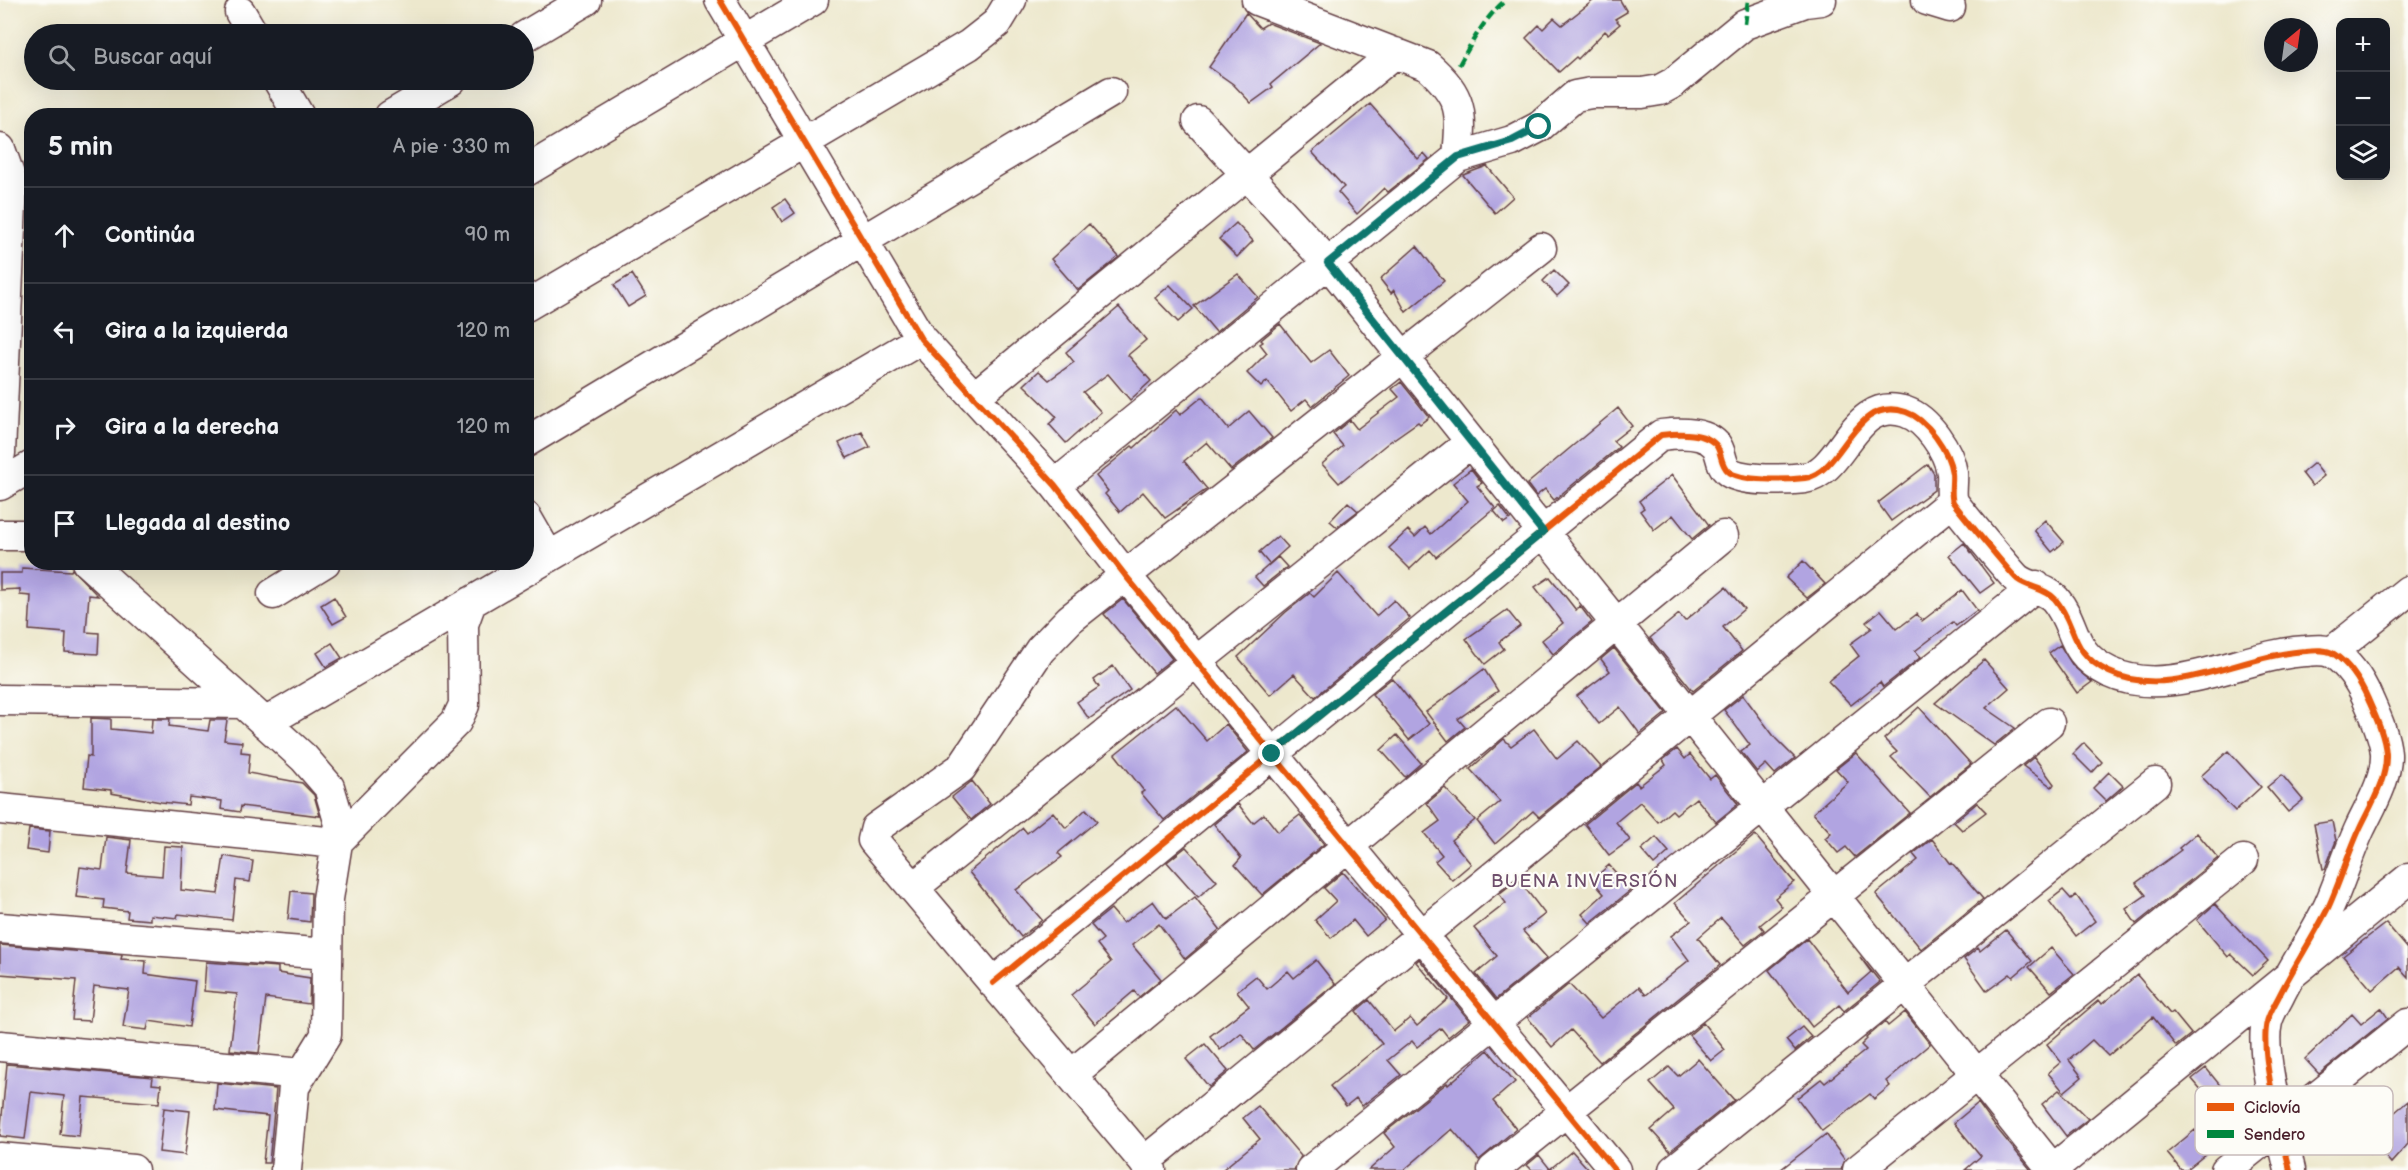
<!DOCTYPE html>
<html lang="es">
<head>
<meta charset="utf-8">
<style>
	body { margin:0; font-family:"Balsamiq Sans",sans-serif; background:#242831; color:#f1f3f6 }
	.controls { position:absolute; right:18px; top:18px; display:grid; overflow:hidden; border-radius:12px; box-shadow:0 6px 24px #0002 }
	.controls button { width:54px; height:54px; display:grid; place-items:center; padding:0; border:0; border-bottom:2px solid #363941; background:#171b24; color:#f1f3f6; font:30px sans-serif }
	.compass { position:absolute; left:2264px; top:18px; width:54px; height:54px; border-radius:50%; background:#171b24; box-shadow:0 6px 24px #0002; rotate:29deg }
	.stop { position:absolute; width:18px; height:18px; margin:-14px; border:4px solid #0f766e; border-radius:50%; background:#fff }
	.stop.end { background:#0f766e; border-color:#fff; box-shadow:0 2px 6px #0008 }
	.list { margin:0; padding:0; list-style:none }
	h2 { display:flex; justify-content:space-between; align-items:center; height:78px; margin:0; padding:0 24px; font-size:26px }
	h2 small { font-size:20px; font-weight:400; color:#9ea1a6 }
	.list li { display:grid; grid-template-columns:39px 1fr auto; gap:18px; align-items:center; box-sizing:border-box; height:96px; padding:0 24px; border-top:2px solid #363941 }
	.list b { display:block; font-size:22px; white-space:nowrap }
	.list em { font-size:20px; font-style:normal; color:#9ea1a6 }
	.icon { flex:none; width:33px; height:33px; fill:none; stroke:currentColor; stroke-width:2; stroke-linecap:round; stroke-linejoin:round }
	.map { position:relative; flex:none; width:2408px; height:1170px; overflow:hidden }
	.search { position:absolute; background:#171b24; box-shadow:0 6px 24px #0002; left:24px; top:24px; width:510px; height:66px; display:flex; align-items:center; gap:15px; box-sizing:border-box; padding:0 21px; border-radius:33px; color:#9ea1a6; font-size:22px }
	.panel { position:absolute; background:#171b24; box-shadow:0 6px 24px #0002; left:24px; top:108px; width:510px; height:462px; border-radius:24px }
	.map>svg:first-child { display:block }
	.building { fill:#b1a4e1 }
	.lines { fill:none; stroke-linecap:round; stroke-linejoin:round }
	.minor-casing { stroke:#623d43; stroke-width:33 }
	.minor { stroke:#fff; stroke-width:30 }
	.quiet { stroke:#00873e; stroke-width:4.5; stroke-dasharray:9 4.5; stroke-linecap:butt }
	.cycleway-casing { stroke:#fdfcf7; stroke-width:10 }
	.cycleway { stroke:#e8590c; stroke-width:6 }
	.route { stroke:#0f766e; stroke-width:8 }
	.labels { text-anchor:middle; stroke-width:4.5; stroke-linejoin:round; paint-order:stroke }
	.neighbourhood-label { font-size:18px; letter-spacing:1.5px; fill:#6e4e6b; stroke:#fdfcf7 }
	.key { fill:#fdfcf7; stroke:#c7baba; stroke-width:1.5 }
	.key-label { font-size:16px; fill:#4a1f2b }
</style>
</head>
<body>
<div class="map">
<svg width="2408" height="1170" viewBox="0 0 2408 1170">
	<rect width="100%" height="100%" fill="#fdfcf7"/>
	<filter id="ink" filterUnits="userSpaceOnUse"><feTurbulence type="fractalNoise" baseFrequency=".0167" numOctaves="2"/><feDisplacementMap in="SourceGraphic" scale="12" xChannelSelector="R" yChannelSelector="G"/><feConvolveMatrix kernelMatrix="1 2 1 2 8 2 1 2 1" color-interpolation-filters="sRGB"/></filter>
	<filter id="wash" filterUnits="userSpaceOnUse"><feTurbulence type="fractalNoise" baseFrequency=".008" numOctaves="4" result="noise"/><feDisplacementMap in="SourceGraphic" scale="24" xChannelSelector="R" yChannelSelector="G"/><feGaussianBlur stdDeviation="1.35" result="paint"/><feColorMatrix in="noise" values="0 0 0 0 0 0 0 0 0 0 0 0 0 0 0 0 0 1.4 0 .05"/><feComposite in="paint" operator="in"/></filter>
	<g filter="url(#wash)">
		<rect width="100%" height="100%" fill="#ede8cd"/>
		<g id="blocks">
			<path class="building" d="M1594,0H1620L1627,12L1615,19L1620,24L1608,34L1605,31L1578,59L1576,57L1559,72L1526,38L1539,25L1543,29L1554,18L1562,25Z
				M1246,13L1260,28L1268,23L1320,43L1271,84L1273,87L1251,103L1233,84L1209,67Z
				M1370,104L1418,159L1424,153L1429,159L1388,192L1384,188L1357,214L1338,192L1344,187L1312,152Z
				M1487,166L1513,197L1495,213L1463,175Z
				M785,199L795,213L782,222L773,207Z
				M1236,223L1253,241L1237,257L1219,239Z
				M1089,224L1119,257L1078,290L1051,259Z
				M1417,246L1444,281L1406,312L1394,290L1391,293L1380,279Z
				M1554,270L1569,285L1557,296L1543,281Z
				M632,274L646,296L628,307L614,285Z
				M1238,274L1258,297L1216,332L1194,306Z
				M1170,285L1193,309L1178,322L1155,298Z
				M1119,307L1146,340L1128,355L1151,381L1130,400L1108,374L1083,392L1101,412L1066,443L1049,424L1057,417L1024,385L1039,371L1049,380L1074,362L1066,352Z
				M1280,324L1311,363L1329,350L1349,376L1312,406L1306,399L1291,411L1267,381L1261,387L1247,373L1267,353L1260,344L1263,342L1261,340Z
				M1401,382L1429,417L1420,424L1418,422L1388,443L1339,483L1322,464L1343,446L1333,434L1350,420L1357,429L1399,397L1392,389Z
				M1202,397L1228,429L1249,411L1272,438L1231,470L1207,442L1184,461L1207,489L1165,518L1143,492L1120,512L1105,494L1108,491L1096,476L1132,446L1134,448L1176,410L1180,415Z
				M1618,408L1632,426L1613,441L1619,447L1554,500L1545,489L1536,496L1527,484Z
				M862,432L870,447L847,458L839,443Z
				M2314,463L2324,476L2312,486L2302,473Z
				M1928,464L1934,474V490L1891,521L1878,503Z
				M1471,469L1482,483L1477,486L1495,508L1436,557L1430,550L1410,569L1389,548L1408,530L1415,537L1425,527L1431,534L1468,501L1453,483Z
				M1672,475L1709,525L1692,539L1673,515L1654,530L1640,511L1644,508L1639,501Z
				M1348,502L1358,511L1337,527L1330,521Z
				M1500,506L1510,519L1504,523L1494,511Z
				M2045,520L2064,542L2052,552L2034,530Z
				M1278,536L1288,547L1269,564L1259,552Z
				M1964,543L1994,583L1980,593L1949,555Z
				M1278,557L1287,567L1263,586L1255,577Z
				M1803,561L1825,584L1807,598L1786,578Z
				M22,568L71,571L72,569L98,596L89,595L86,632L99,633L98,654L65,652L66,633L29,630L31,596L20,595V589L0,590V573H22Z
				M1338,573L1376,616L1394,600L1410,618L1315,697L1294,674L1270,695L1238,657L1286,612L1310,593L1314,597Z
				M1550,577L1576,610L1580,606L1592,622L1553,654L1542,640L1563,623L1535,587Z
				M1726,587L1744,609L1723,627L1742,651L1693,691L1650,638L1679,614L1685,621Z
				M1962,590L1977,610L1956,626L1953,622L1915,651L1921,657L1883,687L1880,682L1851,705L1828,681L1859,656L1850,644L1872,628L1866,622L1881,610L1897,629L1917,614L1922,621Z
				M334,597L346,617L333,624L321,605Z
				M1123,599L1172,659L1154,673L1104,614Z
				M1507,610L1520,626L1499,642L1504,649L1485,664L1466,639Z
				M332,643L342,658L326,667L317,653Z
				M2060,645L2073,666L2092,682L2077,693L2049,653Z
				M1614,648L1666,713L1640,734L1620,707L1599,724L1577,696L1610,671L1601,659Z
				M1984,660L2009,688L1986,708L2015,728L1994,745L1935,703Z
				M1113,666L1130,690L1089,719L1077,702L1099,687L1094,680Z
				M1484,669L1498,691L1458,719L1465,727L1448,741L1426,712Z
				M1392,678L1429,724L1409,740L1372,694Z
				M1743,695L1776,739L1795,758L1775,774L1766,764L1757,772L1741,752L1750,745L1724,710Z
				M1176,705L1207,741L1226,724L1248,752L1164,820L1141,793L1144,791L1115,754Z
				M1919,707L1971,764L1930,797L1891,757L1897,752L1884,739Z
				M91,718L111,719V729L151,733L152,719H170L169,726L208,731L210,720H227L224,740L242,742L241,752L250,753L248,773L302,783L314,795L320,816L241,806L240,812L221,809L222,801L189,797L188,805L161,802L111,793V790L84,787L87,756L91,757Z
				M1534,729L1557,759L1578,741L1601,767L1539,817L1533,811L1495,844L1477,821L1500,802L1470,769L1504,739L1511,746Z
				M1397,735L1421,763L1405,777L1381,750Z
				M2084,743L2102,762L2092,773L2073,754Z
				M1677,749L1685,759L1690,754L1710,779L1715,775L1738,804L1716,822L1696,798L1676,814L1672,810L1658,822L1640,802L1616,822L1630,840L1609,855L1585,824L1636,782L1639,786L1666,765L1663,760Z
				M2228,751L2261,787L2235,811L2201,776Z
				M1856,753L1910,813L1855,857L1846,847L1838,853L1825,838L1831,833L1813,813L1848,782L1836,769Z
				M2034,757L2054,784L2052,787L2023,766Z
				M2109,772L2123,786L2106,801L2093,788Z
				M2282,775L2303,800L2288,812L2267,787Z
				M972,781L990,804L971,820L952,797Z
				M1445,788L1475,820L1451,840L1471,864L1452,880L1435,861L1442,855L1424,833L1440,821L1427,803Z
				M1977,803L1986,812L1962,830L1954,822Z
				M1238,804L1253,823L1264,814L1278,832L1300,815L1324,844L1262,895L1235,865L1241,858L1214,824Z
				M1086,809L1097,821L1058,853L1062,857L1016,890L1042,920L1021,937L969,872L1023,828L1027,833L1053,812L1066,828Z
				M2332,821L2336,841L2325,869H2323L2314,824Z
				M29,829L50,831L48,853L26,850Z
				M2197,833L2218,858L2136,924L2126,909L2146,895L2136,883L2181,850L2179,848Z
				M1755,835L1794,882L1775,898L1782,907L1760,925L1764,930L1745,945L1721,918L1698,938L1720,965L1600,1062L1571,1030L1552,1047L1528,1018L1569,984L1601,1018L1639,987L1646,995L1689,960L1671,936L1691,921L1675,903Z
				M106,837L131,840L127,873L162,876L164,846L183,847L181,890L218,894L224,856L253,861L250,882L236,880L232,920L178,914L177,918L150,915V920L127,918L128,911L103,908L104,900L76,897L80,867L102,870Z
				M1656,837L1669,852L1654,865L1641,850Z
				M1932,839L1951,864L1952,863L1983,899L1921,949L1876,894L1918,860L1913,854Z
				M1186,847L1217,881L1198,897L1167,862Z
				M1609,865L1631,890L1590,923L1582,914L1604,894L1592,880Z
				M1343,872L1385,920L1366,936L1353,920L1331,938L1315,920L1336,901L1324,888Z
				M1518,879L1545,914L1523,931L1547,958L1496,999L1476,974L1497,956L1474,928L1506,903L1499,894Z
				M2063,890L2071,899L2076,895L2095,921L2076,936L2049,901Z
				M291,891L311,893L310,922L288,919Z
				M1195,897L1220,929L1185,959L1159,924L1132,945L1161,979L1139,997L1134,991L1095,1024L1071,995L1111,962L1097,944L1103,939L1091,925L1111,909L1123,923L1153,901L1166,919Z
				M2215,904L2268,961L2253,975L2231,954L2228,957L2197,920Z
				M2386,923L2408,949V977L2399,967L2372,990L2343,956Z
				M2006,930L2032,961L2013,977L2010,974L1987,991L1964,959L1978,948L1980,951Z
				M1807,939L1848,992L1871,972L1860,957L1880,982L1844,1011L1839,1005L1812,1027L1769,970Z
				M0,945L122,955L121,959L146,961L145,974L195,981L189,1027L149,1021L147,1030L123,1027L129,990L94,986L90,1021L72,1020L76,980L0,974Z
				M2051,948L2074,974L2051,992L2029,967Z
				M1419,959L1469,1020L1448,1037L1441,1028L1417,1047L1412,1041L1388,1060L1401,1075L1362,1106L1356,1098L1346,1106L1330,1086L1382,1044L1356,1011L1369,1000L1394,1031L1410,1018L1417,1026L1448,999L1416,962Z
				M1316,960L1335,984L1254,1050L1241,1033L1220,1050L1210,1036L1249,1006L1237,991L1256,976L1267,989L1288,971L1294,978Z
				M206,962L278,967V973L310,978L309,1004L266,998L259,1053L230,1050L237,994L204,991Z
				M2137,975L2170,1014L2173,1012L2191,1034L2176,1046L2153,1017L2108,1056L2092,1040L2069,1060L2082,1077L2064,1092L2048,1073L2061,1062L2047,1044L2099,1000L2102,1004Z
				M2381,1008L2388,1018L2319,1074L2305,1059L2352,1014L2361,1024Z
				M1905,1012L1930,1044L1886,1081L1890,1086L1874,1099L1870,1094L1822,1131L1797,1098L1821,1079L1825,1083L1866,1050L1861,1045L1867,1039L1866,1038L1885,1022L1888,1026Z
				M1703,1023L1725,1050L1711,1061L1689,1035Z
				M1802,1027L1811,1037L1795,1051L1786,1040Z
				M1205,1044L1228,1071L1209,1087L1186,1059Z
				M1488,1050L1515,1082L1493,1101L1516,1129L1479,1160L1452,1129L1404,1170H1369L1395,1147L1384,1133L1447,1083L1448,1085Z
				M1698,1059L1734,1100L1670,1151L1651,1130L1674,1110L1650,1083L1669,1067L1678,1076Z
				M7,1064L153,1077L152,1084L161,1085L159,1103L83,1097L79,1136L60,1134L64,1096L31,1092L25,1139L0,1136Z
				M2206,1068L2223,1089L2209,1099L2192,1079Z
				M217,1083L276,1089L269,1163H263L268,1116L215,1110Z
				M2059,1090L2088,1119L2066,1136L2042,1104Z
				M2408,1101V1144L2391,1163L2378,1148L2370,1154L2360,1142L2368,1135L2356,1120L2369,1109L2381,1124Z
				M1978,1103L1994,1125L2031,1170H1965L1981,1156L1954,1123Z
				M1258,1106L1301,1156L1294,1170H1222L1260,1139L1243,1118Z
				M164,1108L190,1111L185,1155L159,1152Z
				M2195,1130L2211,1150L2186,1170H2181L2167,1153Z
				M1826,1134L1845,1160L1841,1170H1780Z
				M1572,1151L1589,1170H1532L1527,1165L1539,1155L1550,1169Z"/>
		</g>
	</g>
	<g filter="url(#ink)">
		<use href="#blocks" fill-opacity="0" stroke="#623d43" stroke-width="1.5"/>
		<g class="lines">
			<defs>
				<path id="minor" d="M720,0L921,339L1055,485L1125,575L1615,1170
					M1257,0L1428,66C1463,97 1462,112 1458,157
					M1927,0L1950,7
					M240,12L253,34
					M524,37L586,0
					M278,80L299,116
					M390,116L451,80
					M1198,121L1328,263L2053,1170
					M0,149L12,183L0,453
					M526,171L813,0
					M526,306L969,45L997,23L1011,0
					M974,397L1395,53
					M526,442L1111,92
					M0,485L32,466
					M1055,485L1458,157L1512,141L1539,127L1575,96L1591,93H1642L1660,90L1673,83L1745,24L1805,2L1821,0
					M526,517L549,557
					M0,535H32
					M87,562L304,758L329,787L340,824L328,899L326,1035L294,1087L286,1170
					M273,594L325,562
					M2332,652L2408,591
					M0,700L243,703
					M265,723L921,339
					M0,809L336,843L456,722L464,705L463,624L471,602
					M913,888L1471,442
					M0,928L327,954
					M993,983L1661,435C1677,433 1704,431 1716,445C1722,453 1720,464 1728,471C1740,482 1788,480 1805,478C1844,472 1853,394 1906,412C1927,419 1949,451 1952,473C1953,482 1950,494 1953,502C1956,507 2012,575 2017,579C2029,588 2045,588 2055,599C2078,626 2068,652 2109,672C2170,701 2243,654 2306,651C2315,650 2326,649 2334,654C2349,664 2361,683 2368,699C2375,715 2385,736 2386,754C2387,779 2371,805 2360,828C2348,854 2340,882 2328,908C2313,938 2294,966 2279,996C2275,1004 2269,1013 2267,1022C2259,1054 2282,1135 2290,1170
					M0,1046L302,1074
					M1071,1075L1723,536
					M0,1158L133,1170
					M1144,1162L1953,501
					M1151,1170L873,840L876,828L961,768L1040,650L1070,619L1541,248
					M1311,1170L2036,586
					M1493,1170L2049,723
					M1674,1170L2155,783
					M1858,1170L2243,860
					M2052,1170L2408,879
					M2226,1170L2408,1024"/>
			</defs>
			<use href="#minor" class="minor-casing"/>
			<use href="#minor" class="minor"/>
			<path class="quiet" d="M1745,24L1748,0
				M1459,65C1472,42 1485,17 1506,0"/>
			<defs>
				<path id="cycleway" d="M720,0L921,339L1055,485L1125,575L1615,1170
					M993,983L1661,435C1677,433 1704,431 1716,445C1722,453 1720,464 1728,471C1740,482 1788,480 1805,478C1844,472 1853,394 1906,412C1927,419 1949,451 1952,473C1953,482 1950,494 1953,502C1956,507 2012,575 2017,579C2029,588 2045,588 2055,599C2078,626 2068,652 2109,672C2170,701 2243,654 2306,651C2315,650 2326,649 2334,654C2349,664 2361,683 2368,699C2375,715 2385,736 2386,754C2387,779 2371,805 2360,828C2348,854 2340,882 2328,908C2313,938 2294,966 2279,996C2275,1004 2269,1013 2267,1022C2259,1054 2282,1135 2290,1170"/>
			</defs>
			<use href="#cycleway" class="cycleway-casing"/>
			<use href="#cycleway" class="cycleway"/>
		</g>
	</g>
	<g class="lines" filter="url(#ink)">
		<path class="route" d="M1272,754L1543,532L1328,263L1458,157L1512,141L1539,127"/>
	</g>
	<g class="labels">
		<g class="neighbourhood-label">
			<text x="1585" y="887">BUENA INVERSIÓN</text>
		</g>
	</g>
	<rect x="2195" y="1086" width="198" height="69" rx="9" class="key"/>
	<rect x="2207" y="1103" width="27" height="8" fill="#e8590c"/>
	<rect x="2207" y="1130" width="27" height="8" fill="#00873e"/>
	<g class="key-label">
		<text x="2244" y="1113">Ciclovía</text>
		<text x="2244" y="1140">Sendero</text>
	</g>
</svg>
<div class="controls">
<button>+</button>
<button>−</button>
<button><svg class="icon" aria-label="layers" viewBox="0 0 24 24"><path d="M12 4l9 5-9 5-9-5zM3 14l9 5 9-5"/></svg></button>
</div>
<svg class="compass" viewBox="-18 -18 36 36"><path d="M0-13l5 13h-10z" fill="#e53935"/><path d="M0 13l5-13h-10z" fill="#9ea1a6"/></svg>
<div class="stop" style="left:1539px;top:127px"></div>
<div class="stop end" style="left:1272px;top:754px"></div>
<div class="search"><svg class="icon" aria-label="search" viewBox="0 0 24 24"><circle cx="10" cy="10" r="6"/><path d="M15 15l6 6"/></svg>Buscar aquí</div>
<section class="panel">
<h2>5 min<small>A pie · 330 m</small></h2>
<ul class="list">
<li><svg class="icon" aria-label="ahead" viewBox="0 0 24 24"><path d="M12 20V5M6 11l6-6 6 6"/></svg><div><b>Continúa</b></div><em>90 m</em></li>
<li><svg class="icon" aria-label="left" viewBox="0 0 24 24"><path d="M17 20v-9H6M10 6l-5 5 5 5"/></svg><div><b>Gira a la izquierda</b></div><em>120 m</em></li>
<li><svg class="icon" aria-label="right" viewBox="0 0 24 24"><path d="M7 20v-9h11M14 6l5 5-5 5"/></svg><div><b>Gira a la derecha</b></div><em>120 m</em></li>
<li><svg class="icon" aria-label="arrive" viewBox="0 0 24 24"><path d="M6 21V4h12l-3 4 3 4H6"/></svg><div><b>Llegada al destino</b></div></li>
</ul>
</section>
</div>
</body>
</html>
